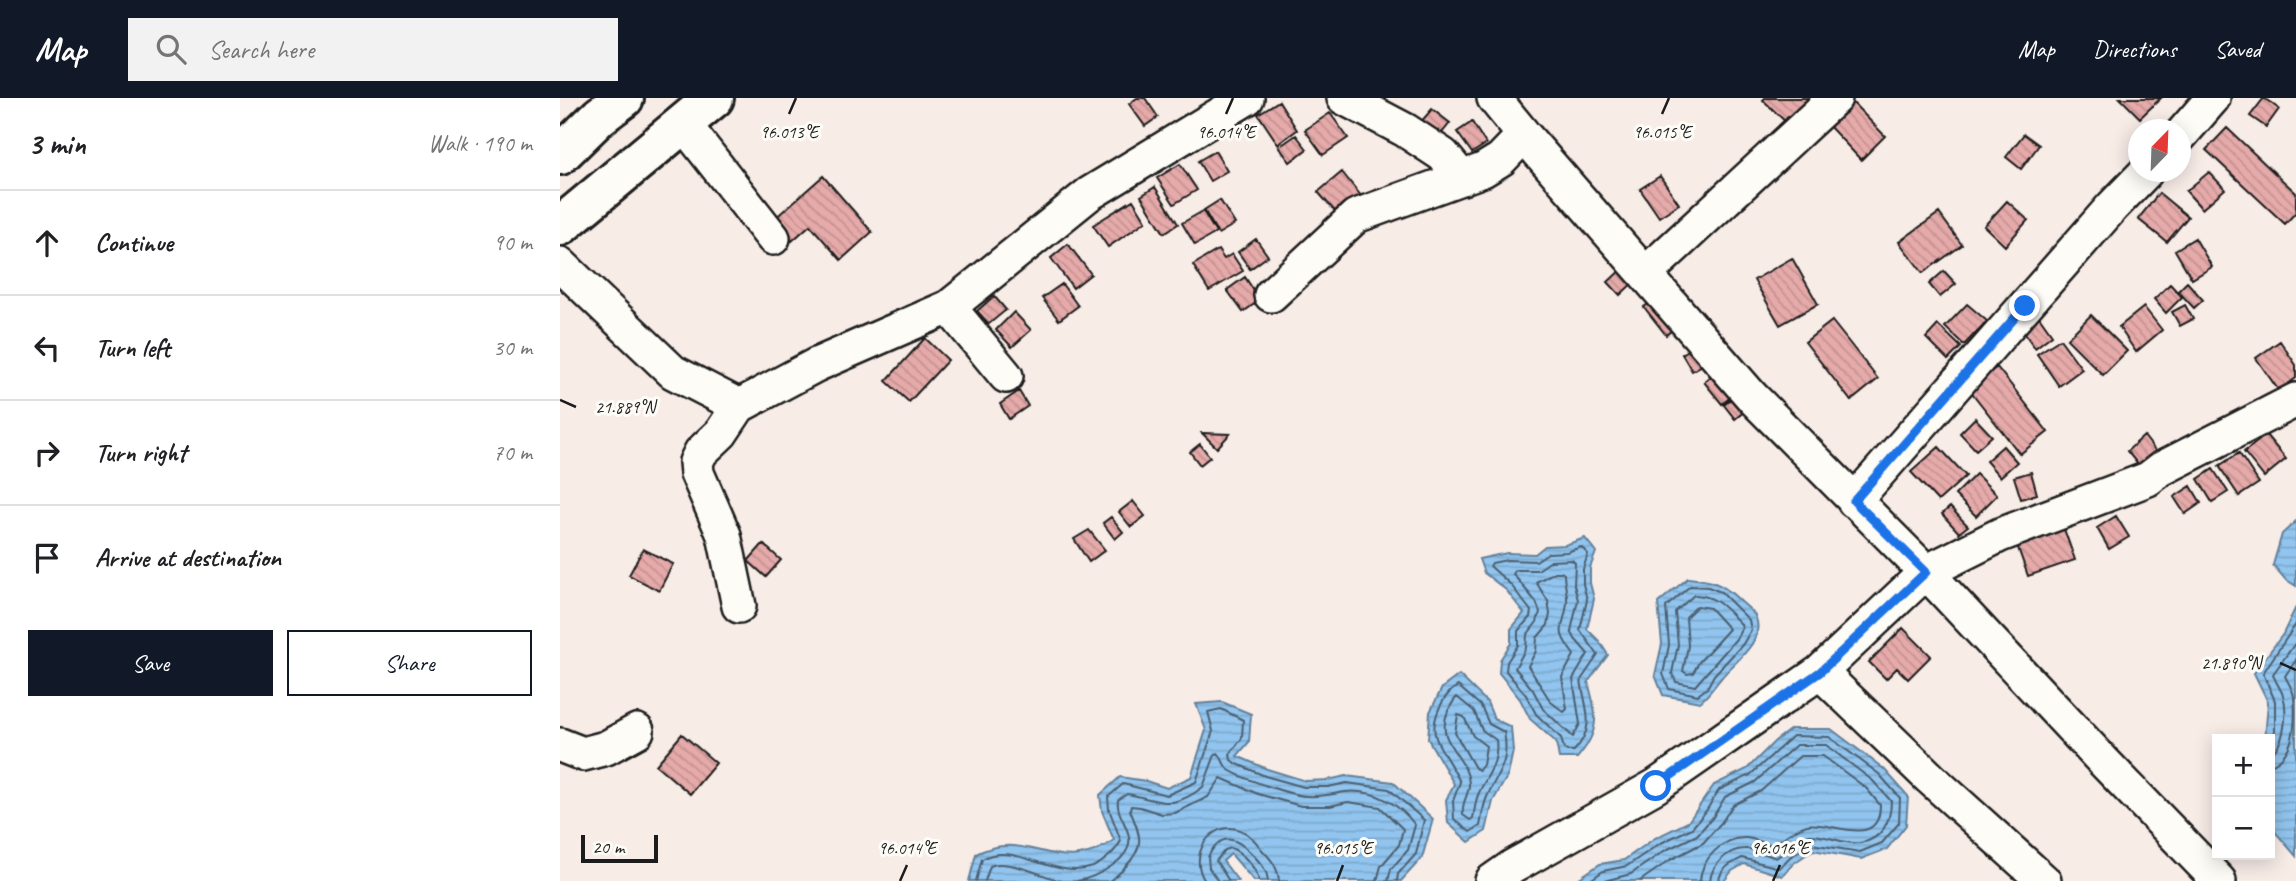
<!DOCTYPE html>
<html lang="en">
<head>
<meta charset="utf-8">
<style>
	body { margin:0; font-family:Caveat,sans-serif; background:#f2f2f2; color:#202124 }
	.controls { position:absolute; right:21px; bottom:21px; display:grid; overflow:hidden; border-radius:0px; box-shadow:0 4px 18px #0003 }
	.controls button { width:63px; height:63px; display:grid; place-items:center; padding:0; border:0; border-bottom:2px solid #e0e0e0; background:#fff; color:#202124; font:35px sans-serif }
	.compass { position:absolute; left:1568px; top:21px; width:63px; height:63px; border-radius:50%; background:#fff; box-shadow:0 4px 18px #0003; rotate:23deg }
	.scale { position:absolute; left:21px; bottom:18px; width:77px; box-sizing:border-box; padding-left:7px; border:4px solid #1c1c1c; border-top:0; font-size:19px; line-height:24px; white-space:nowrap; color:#1c1c1c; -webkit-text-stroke:5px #fdfcf7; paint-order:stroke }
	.stop { position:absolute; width:21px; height:21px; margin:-16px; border:5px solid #1a73e8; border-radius:50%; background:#fff }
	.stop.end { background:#1a73e8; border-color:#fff; box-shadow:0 2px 7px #0008 }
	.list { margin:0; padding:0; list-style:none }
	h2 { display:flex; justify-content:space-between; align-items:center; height:91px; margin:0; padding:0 28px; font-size:30px }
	h2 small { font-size:23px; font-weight:400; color:#757577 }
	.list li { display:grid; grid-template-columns:46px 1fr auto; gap:21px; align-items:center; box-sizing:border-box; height:105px; padding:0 28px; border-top:2px solid #e0e0e0 }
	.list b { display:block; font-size:26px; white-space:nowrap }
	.list em { font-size:23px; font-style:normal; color:#757577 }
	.actions { display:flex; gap:14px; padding:21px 28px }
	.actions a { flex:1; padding:16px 0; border:2px solid #111827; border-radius:0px; text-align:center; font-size:24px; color:#111827 }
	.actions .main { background:#111827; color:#fff }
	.icon { flex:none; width:38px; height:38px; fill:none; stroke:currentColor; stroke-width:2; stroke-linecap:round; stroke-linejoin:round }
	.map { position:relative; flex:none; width:1736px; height:783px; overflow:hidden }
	header { display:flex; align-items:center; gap:42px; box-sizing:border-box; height:98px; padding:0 35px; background:#111827; color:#fff }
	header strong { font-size:33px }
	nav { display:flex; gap:38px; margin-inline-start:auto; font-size:24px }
	.search { width:490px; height:63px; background:#f2f2f2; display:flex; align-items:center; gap:18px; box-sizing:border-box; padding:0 24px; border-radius:0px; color:#757577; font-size:26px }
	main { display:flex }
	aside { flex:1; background:#fff }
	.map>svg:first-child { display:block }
	.water { fill:url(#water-rules); stroke:#62819a; stroke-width:2 }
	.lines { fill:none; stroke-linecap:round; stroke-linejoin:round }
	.shore { stroke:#4b5f70; stroke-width:2 }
	.building { fill:url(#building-back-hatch); stroke:#1c1c1c; stroke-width:2 }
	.minor-casing { stroke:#1c1c1c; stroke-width:38 }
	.major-casing { stroke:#1c1c1c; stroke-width:44 }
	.minor { stroke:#fdfcf7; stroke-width:33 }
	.major { stroke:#fdfcf7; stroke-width:38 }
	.route { stroke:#1a73e8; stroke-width:9 }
	.ticks { fill:none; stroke:#1c1c1c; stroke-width:2.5 }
	.ticks-label { font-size:18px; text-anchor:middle; fill:#1c1c1c; stroke:#fdfcf7; stroke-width:6; stroke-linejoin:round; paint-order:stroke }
</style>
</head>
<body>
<header>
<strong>Map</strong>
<div class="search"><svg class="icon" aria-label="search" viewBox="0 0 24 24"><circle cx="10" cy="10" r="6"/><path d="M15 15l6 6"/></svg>Search here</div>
<nav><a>Map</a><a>Directions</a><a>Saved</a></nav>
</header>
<main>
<aside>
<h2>3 min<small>Walk · 190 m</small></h2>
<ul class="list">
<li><svg class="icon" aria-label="ahead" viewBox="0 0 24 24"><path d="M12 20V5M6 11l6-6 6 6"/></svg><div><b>Continue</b></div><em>90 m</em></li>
<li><svg class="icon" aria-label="left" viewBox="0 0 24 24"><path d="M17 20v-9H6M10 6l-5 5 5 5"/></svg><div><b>Turn left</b></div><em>30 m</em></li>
<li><svg class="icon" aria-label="right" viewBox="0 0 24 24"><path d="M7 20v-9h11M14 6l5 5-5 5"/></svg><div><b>Turn right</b></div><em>70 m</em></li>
<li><svg class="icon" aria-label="arrive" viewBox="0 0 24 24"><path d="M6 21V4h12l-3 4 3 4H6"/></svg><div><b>Arrive at destination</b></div></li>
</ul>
<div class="actions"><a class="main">Save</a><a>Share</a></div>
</aside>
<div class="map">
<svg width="1736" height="783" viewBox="0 0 1736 783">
	<defs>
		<pattern id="water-rules" width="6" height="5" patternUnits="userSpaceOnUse" patternTransform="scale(1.75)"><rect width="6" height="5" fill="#91c4ee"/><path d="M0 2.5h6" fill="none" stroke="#7ca8cc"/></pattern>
		<pattern id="building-back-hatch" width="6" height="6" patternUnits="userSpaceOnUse" patternTransform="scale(1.75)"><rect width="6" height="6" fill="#e5aaa9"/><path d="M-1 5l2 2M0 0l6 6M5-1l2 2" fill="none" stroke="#c49291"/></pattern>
	</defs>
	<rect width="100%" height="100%" fill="#f8ece7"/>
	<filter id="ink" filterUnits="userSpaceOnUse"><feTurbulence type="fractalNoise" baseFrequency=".0143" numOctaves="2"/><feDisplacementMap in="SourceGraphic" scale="14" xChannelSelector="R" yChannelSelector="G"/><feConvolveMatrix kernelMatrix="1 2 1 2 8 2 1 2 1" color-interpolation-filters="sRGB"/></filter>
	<g filter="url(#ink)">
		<path class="water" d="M1736,423V488L1725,481L1713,467L1722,436Z
			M1025,440L1036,454L1030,470V485L1034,501L1027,531L1039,543L1048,557L1028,584C1037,617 1041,633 1017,660H999L996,644L970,621L960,601L939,575L940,562L951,545V531L964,515L946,492L924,475L919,461L947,455L975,456L985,448L1005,447Z
			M1128,480C1150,482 1162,485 1178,501C1183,506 1194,513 1196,520C1205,544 1174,564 1162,579C1154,588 1150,596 1140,604L1103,597L1095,577L1102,546L1098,505Z
			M1736,509V758L1710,728V641H1705L1708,604L1694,575L1723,536Z
			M899,577L927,604L934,621L951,629L953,653L948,677L933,703L926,733L909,744L888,725L886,702L894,686L868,641L870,614L882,590Z
			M662,604L691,616L689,644L677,658L707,671L746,683L768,682L786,678L833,684L873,721L862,760L841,783H694L671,756L663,763L678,783H409L416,756C470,728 497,783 554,742L542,713L540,697L560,679L586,683L607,690L631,679L646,632L636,606Z
			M1231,631H1271L1324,671L1348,698L1346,727L1327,751L1301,761L1253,752L1234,765L1222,778L1184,766L1172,773L1164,783H1015L1040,766L1064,762L1095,740L1128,724L1154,687L1187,671L1215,643Z"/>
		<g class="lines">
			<path class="shore" d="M1021,449L1028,456L1023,471V486L1027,502L1020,532L1038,557L1021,582C1025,611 1037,628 1014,653H1007L1004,651L1001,640L976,616L966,597L946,573L947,564L958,547V533L970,519L971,513L951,487L930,468L932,465L947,462L976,463L988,455L1007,454Z
				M1012,462L1015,465L1014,487L1018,502L1011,533L1015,541L1028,556L1013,581L1020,626L1013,639L983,611L973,592L955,570L966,550L967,537L977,524L980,514L976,504L953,476L956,472H978L991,463Z
				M995,474H1001L1004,476C1004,486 1008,496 1007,505C1004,533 993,529 1014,557L1002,579L1007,611L1004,614L991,604L968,568L976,553L977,540L988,527L990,516L988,503L976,484Z
				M1130,488L1148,489L1161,494L1189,522L1191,532L1183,546L1154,577L1147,590L1138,597L1109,591L1103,576L1109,547L1106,509Z
				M1134,497C1156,497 1166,511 1181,526L1182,530L1176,541L1135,588L1116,584L1112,575L1118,547L1115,514Z
				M1137,508L1150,510L1169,531L1139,564L1133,575L1127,576L1123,573L1128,548L1126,519Z
				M898,588L921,608L929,626L944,634C950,666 938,673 927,699C923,708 922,718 920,728L910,734L894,721L893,703L900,684C894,671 880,652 876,640C870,623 883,596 898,588Z
				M897,599L914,613L922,632L936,642C939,667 927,676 918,697C915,704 915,712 913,720L910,722L903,717C901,702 910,697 909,685C907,657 874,645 888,613C891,607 893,603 897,599Z
				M898,617L904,619L913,638L926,648L923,667L919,672L915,670L895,635Z
				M1710,646L1715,633V603L1703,575L1736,526
				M1710,656C1725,648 1728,613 1723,597C1720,590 1715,583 1713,576L1736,544
				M1710,667C1736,658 1736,622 1734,599C1733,591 1728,585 1725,578L1736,562
				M416,783L422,761C453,742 494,783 533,769C544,764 555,754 561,743L549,711L548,699L563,686L607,697L636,684L653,633L648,614L661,611L683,622L682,640L670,656L671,662L675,665L705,678L744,689H768L787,685L829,691L864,722L856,756L838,776L837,783
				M425,783L430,768C446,760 482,778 501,783
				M517,783C534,780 573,762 569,739C567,726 556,715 558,702L567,696C601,702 610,714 643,689L655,657L658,655C663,660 663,668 669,672C681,680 733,698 747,698C760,699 772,696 785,694C813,691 839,705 855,727L848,752L831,771L828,783
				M549,783C556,779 561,774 566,768C586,747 580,737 570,712L571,708L580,709L602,716L615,715L648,699L661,680L698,696L741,708H770L788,704L820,709L843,731L839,747L821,768L817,783
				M645,783C627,758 651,721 680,732C691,736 697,746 704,754C713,763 718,771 719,783
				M658,783L649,770L648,759C662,730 679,742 695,759C702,767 707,772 708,783
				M669,783L656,763L665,752L671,750C682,754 697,771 699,783
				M1029,783L1043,773L1067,768L1099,746L1132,730L1146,713L1159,692L1190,677L1233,638L1269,639L1319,676L1340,700L1339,725L1322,745L1300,754L1251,746L1230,759L1219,770L1182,760C1172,765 1160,770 1159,783
				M1044,783L1071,776L1104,753L1137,737L1153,719L1165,699L1195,684L1236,647H1266L1313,683L1331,703C1331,723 1322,742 1300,745C1284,747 1266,736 1249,737L1216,760C1206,757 1194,750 1184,751C1168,751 1151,768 1150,783
				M1080,783L1110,762L1143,745L1161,725L1173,707L1201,693L1240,658H1263L1306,690L1320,707C1320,753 1270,722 1247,727C1235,730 1223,740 1213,747C1204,745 1195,741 1186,740C1163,739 1141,761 1140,783"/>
		</g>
		<path class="building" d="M577,0H585L598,19L585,28L569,6Z
			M1205,0H1247L1255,8L1233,31L1203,2Z
			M1560,0H1601L1580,20Z
			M1704,0L1719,11L1706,29L1690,18Z
			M719,3L737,32L718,46L698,16Z
			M1292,4L1325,38L1301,62L1268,27Z
			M872,11L890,25L878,40L860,25Z
			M770,15L788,40L763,57L745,32Z
			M912,24L926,46L912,55L897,34Z
			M1667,30L1736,95V114L1725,126L1646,52Z
			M1464,36L1479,47L1461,71L1446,59Z
			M736,37L747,51L730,64L719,49Z
			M655,53L667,73L650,83L638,63Z
			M620,66L637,92L614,106L597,80Z
			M782,74L802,99L779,118L758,94Z
			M1649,74L1665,91L1642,111L1626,93Z
			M263,78L312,134L281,162L250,127L232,143L213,122Z
			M1100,78L1119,106L1099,119L1080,91Z
			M595,89L618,126L604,135L581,98Z
			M1599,95L1628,119L1607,144L1578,121Z
			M573,102L586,123L548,149L533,127Z
			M660,102L675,126L658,136L644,112Z
			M1447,103L1468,122L1445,148L1424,128Z
			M643,113L656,135L635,147L622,125Z
			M1379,115L1402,147L1363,175L1339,144Z
			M1635,140L1652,169L1632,181L1615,152Z
			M696,141L708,158L690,171L678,154Z
			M508,146L531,176L513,190L491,160Z
			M658,152L664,161L672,156L683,173L649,193L633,167Z
			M1232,160L1258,206L1220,227L1194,182Z
			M1064,169L1076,182L1060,197L1048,184Z
			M1384,173L1396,186L1380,199L1369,186Z
			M685,179L700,202L683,214L667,192Z
			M1627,184L1643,202L1634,210L1618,193Z
			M502,186L518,208L499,222L482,200Z
			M1610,186L1622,199L1606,215L1594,201Z
			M434,198L446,212L429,226L417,213Z
			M1095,201L1117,228L1106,237L1084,209Z
			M1407,206L1427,223L1404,247L1385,229Z
			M1625,207L1633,221L1620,228L1612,214Z
			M1584,209L1602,232L1576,254L1559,229Z
			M454,214L471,232L452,249L436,232Z
			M1478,217L1492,237L1475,250L1460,229Z
			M1531,217L1567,253L1543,277L1507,241Z
			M1272,223L1318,281L1291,303L1245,244Z
			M1378,227L1401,249L1388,262L1366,240Z
			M365,240L388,262L349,304L326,283Z
			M1500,241L1522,271L1499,288L1477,256Z
			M1720,243L1736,267V280L1719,293L1696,260Z
			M1133,249L1144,266L1132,273L1122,256Z
			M1437,269L1488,334L1460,356L1409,291Z
			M1154,276L1172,298L1162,306L1144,284Z
			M459,293L468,308L449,321L440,306Z
			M1174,298L1186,312L1175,321L1164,307Z
			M1415,320L1432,338L1416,352L1400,335Z
			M642,335L670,336L657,350Z
			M1706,337L1726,361L1704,379L1684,354Z
			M1584,338L1601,360L1584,374L1567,353Z
			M640,346L650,359L640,367L630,354Z
			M1443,348L1457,364L1440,379L1426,363Z
			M1379,349L1406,378L1378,403L1351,374Z
			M1679,355L1699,385L1679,398L1659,368Z
			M1653,371L1668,394L1652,404L1638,381Z
			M1471,374L1477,396L1461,401L1454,379Z
			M1416,376L1437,397L1416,418L1395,397Z
			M1631,388L1641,405L1625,416L1614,399Z
			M573,403L585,418L571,429L559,414Z
			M1390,409L1408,428L1399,435L1382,416Z
			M1556,418L1569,439L1549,451L1537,430Z
			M551,419L563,434L555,441L543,425Z
			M1504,431L1515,462L1468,478L1457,447Z
			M529,432L545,452L529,464L514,441Z
			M203,446L221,462L206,479L188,463Z
			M83,451L113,466L99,493L69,477Z
			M1343,530L1371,558L1348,581L1337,570L1326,581L1309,564Z
			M122,636L156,665L130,696L96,667Z"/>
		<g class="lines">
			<defs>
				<path id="minor" d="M784,0L845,32L883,57L902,80
					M934,0L964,37L1193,300L1366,474L1544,664L1659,783
					M123,25L213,140
					M1620,38L1653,0
					M0,166L113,274L179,308
					M1085,176L1275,0
					M711,197L796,118L923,72L941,61L964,37
					M389,209L446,278
					M1294,403L1552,109L1586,74
					M179,508L164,437L137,375L136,364L141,354L161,335L179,308L256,267L389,209L529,96L687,0
					M1260,574L1370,680L1484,783
					M0,647L23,656L46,650L77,633
					M932,783L952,769L1096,688L1260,574L1366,474L1440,437L1588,381L1601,371L1736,302"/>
				<path id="major" d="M0,57L40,18L64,0
					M0,128L154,0"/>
			</defs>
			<use href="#minor" class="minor-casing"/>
			<use href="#major" class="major-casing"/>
			<use href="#minor" class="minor"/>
			<use href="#major" class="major"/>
		</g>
	</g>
	<g class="lines" filter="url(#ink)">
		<path class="route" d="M1096,688L1260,574L1366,474L1294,403L1465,208"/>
	</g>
	<path class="ticks" d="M229,16L236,0M666,16L673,0M1102,16L1109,0M0,302L16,309M1720,565L1736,572M340,783L347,767M777,783L783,767M1213,783L1220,767"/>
	<g class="ticks-label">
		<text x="229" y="40">96.013°E</text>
		<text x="666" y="40">96.014°E</text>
		<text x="1102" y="40">96.015°E</text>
		<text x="65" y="315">21.889°N</text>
		<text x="1671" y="571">21.890°N</text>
		<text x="347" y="756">96.014°E</text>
		<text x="783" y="756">96.015°E</text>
		<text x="1220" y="756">96.016°E</text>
	</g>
</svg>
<div class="controls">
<button>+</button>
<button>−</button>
</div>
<svg class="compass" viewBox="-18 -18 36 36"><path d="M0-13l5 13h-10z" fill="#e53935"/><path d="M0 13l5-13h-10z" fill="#757577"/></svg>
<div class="scale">20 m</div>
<div class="stop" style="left:1096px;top:688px"></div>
<div class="stop end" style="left:1465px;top:208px"></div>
</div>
</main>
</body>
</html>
